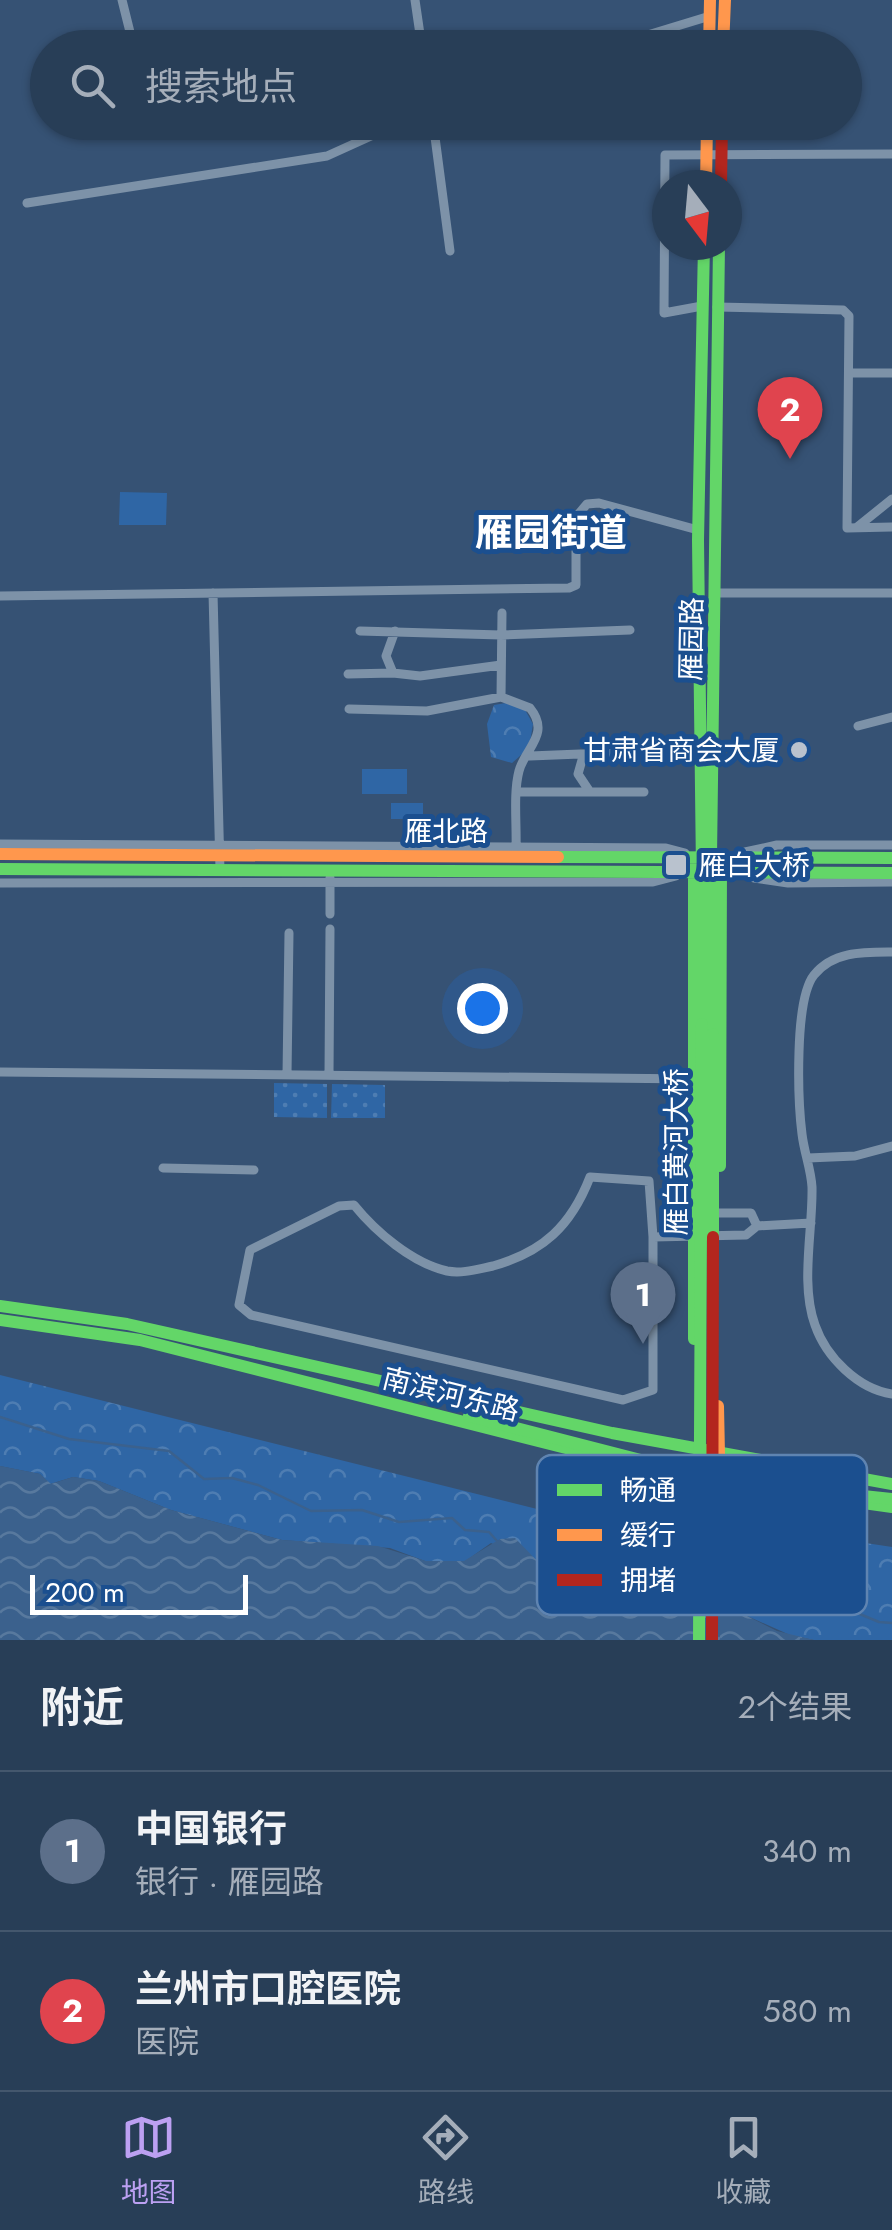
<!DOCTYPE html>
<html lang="zh">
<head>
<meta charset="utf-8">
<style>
	body { margin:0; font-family:Jost,"Noto Sans SC",sans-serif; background:#344961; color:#f1f3f6 }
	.compass { position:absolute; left:652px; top:170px; width:90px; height:90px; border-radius:50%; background:#283e57; box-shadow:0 2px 8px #0004; rotate:164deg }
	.scale { position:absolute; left:30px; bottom:25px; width:218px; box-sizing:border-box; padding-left:10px; border:5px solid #fff; border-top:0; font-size:28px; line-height:35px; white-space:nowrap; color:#fff; -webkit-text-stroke:8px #1b4f8f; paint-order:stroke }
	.you { position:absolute; left:482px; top:1008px; width:35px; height:35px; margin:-25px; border:8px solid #fff; border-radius:50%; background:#1a73e8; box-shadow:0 0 0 15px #1a73e833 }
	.badge { display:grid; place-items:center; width:65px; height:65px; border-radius:50%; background:#bca0f2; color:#fff; font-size:32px; font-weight:700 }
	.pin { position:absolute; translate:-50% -82px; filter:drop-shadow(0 2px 5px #0008) }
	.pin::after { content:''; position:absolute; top:52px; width:35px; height:30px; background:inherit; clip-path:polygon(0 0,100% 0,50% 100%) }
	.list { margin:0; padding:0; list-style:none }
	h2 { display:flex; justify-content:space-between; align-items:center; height:130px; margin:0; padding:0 40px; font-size:42px }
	h2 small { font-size:32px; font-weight:400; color:#a5aeba }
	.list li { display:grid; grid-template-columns:65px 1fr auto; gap:30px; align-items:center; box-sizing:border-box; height:160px; padding:0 40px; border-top:2px solid #44576d }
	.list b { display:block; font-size:38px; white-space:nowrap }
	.list p { margin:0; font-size:32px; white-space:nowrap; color:#a5aeba }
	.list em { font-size:32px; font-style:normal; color:#a5aeba }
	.icon { flex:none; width:55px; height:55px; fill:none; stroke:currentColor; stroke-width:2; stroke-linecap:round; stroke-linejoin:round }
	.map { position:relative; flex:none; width:892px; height:1640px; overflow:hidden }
	.search { position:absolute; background:#283e57; box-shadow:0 2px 8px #0004; left:30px; right:30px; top:30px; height:110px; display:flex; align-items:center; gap:25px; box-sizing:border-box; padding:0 35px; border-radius:55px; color:#a5aeba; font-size:38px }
	.sheet { height:450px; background:#283e57 }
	nav { display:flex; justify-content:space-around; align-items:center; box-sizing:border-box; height:140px; border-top:2px solid #44576d; background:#283e57; font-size:28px; color:#a5aeba }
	nav a { display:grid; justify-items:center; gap:5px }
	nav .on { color:#bca0f2 }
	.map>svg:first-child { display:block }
	.grass { fill:url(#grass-dots) }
	.park { fill:url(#park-crowns) }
	.pitch { fill:#2f66a5 }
	.water { fill:url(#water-waves) }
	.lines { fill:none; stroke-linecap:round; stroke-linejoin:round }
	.stream { stroke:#3b618d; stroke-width:2.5 }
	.street { stroke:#7d92a8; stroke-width:9 }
	.fast { stroke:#63d668; stroke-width:12 }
	.slow { stroke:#ff974d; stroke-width:12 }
	.jam { stroke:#b3261e; stroke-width:12 }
	.fast-bridge { stroke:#63d668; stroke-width:12 }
	.jam-bridge { stroke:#b3261e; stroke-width:12 }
	.poi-dot { fill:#b9c2ce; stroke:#1b4f8f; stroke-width:4 }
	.labels { text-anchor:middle; stroke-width:10; stroke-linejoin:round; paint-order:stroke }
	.street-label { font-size:28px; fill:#fff; stroke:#1b4f8f }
	.poi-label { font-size:28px; fill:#fff; stroke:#1b4f8f; text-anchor:end }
	.district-label { font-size:38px; font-weight:bold; fill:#fff; stroke:#1b4f8f }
	.key { fill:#1b4f8f; stroke:#5f84b1; stroke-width:2.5 }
	.key-label { font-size:28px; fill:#fff }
</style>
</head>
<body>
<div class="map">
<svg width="892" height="1640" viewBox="0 0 892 1640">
	<defs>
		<pattern id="grass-dots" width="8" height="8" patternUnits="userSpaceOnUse" patternTransform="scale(2.5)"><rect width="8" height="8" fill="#2f66a5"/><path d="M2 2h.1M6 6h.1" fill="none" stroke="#4e7db2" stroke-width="1.8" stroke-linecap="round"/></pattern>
		<pattern id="park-crowns" width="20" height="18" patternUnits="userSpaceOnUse" patternTransform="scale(2.5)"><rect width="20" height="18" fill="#2f66a5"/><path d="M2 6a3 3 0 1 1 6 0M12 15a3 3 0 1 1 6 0" fill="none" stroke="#4e7db2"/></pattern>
		<pattern id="water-waves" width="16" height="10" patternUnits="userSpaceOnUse" patternTransform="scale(2.5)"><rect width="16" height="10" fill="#3b618d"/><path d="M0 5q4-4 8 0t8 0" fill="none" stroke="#58799e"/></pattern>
	</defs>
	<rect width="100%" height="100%" fill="#365274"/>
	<path class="grass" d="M274,1083L327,1084V1118L274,1117Z
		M332,1084L385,1085V1118H331Z"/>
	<path class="park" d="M506,703L524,708L533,724L529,748L512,763L491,757L487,724L494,705Z
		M0,1375L537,1509L606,1521L643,1509L892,1547V1640H814L790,1635L745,1615L651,1588L630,1589L602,1575L545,1569L491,1543L464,1562L425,1561L390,1548L282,1540L171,1510L99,1481L73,1477L50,1484L40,1474L0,1466Z"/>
	<path class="pitch" d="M120,492L167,493L166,525H119Z
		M362,769H407V794H362Z
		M391,803H423V819H391Z"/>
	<path class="water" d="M0,1466L40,1474L51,1484L73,1477L99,1481L171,1510L282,1540L378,1546L426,1561H464L500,1539L515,1538L545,1569L602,1575L630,1589L674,1592L745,1615L777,1631L814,1640H0Z"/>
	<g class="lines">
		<path class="stream" d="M0,1417L69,1439L169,1451L204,1479L232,1478L258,1485L311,1511L362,1510L399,1522L452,1518L465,1530L489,1532L497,1541
			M575,1570L586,1548C626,1543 657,1555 695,1567
			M717,1575L804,1591L879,1622L892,1623"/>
		<path class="street" d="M122,0L134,48
			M415,0L422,48
			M605,48L710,16
			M433,122L450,251
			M27,203L327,156L402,122
			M702,306L664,313L665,155L892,154
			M717,307L843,310L849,316L847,528L892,527
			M849,373H892
			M856,528L892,499
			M213,593L220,870
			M717,593H892
			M0,596L569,588L576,585V517L587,504L599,503L698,530
			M360,631L501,635L630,630
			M395,631L386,656L393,673L420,676L501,665
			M348,674L393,673
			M501,697L502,613
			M349,709L427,711L501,697L530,708C551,734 525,748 519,771C513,794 517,825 516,850
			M858,726L892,717
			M530,756L630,752
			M518,792H644
			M590,792L578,774L582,760L594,751
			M0,844L666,848L685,853
			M745,852L777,845H892
			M754,878L788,883L892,882
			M0,883L653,882L676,876
			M330,914V878
			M892,952C864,952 833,951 814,975C794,1000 798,1102 802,1134C804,1152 811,1169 812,1187C813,1230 800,1284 815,1325C826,1357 858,1389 892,1394
			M0,1072L694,1079
			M287,1075L289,933
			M329,1075L330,929
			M808,1158L855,1156L892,1146
			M163,1168L254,1170
			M757,1226L811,1223
			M653,1237L649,1181L590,1177C571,1226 543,1252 493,1266C478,1269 462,1274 447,1271C412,1263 376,1232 354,1205L339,1206L250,1250L239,1305L251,1315L623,1400L653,1390V1237L746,1235L757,1226L751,1213H719"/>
		<path class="fast" d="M558,857L892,858
			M711,857L719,245
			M694,864V1339
			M711,865L713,1034
			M0,869L892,873
			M702,872L698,540L704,245
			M702,878V1024
			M720,1166L721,867
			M0,1306L127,1324L612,1433L892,1484
			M0,1320L140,1340L649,1469L746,1486
			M835,1499L892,1507"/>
		<path class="slow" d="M709,48L710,0
			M723,48L725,0
			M706,185L707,122
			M0,854L558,857
			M718,1406L719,1454"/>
		<path class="jam" d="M721,185L722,122"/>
		<path class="fast-bridge" d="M713,1237V1034
			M469,1416L668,1467L682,1481L697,1515
			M714,1521L730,1490L749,1484L892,1499
			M699,1640L702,1024"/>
		<path class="jam-bridge" d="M712,1640L713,1237"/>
	</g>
	<g class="poi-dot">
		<circle cx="799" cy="750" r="10"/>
		<rect x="664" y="853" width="24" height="24" rx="5"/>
	</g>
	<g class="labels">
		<g class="street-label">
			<text transform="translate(691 639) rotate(-89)" y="10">雁园路</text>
			<text x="446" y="841">雁北路</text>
			<text transform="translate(676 1152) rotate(-90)" y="10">雁白黄河大桥</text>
			<text transform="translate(451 1394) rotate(14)" y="10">南滨河东路</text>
		</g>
		<g class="poi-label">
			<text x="779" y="760">甘肃省商会大厦</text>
			<text x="698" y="875" text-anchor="start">雁白大桥</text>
		</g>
		<g class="district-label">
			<text x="551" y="546">雁园街道</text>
		</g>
	</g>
	<rect x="537" y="1455" width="330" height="160" rx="15" class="key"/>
	<rect x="557" y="1484" width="45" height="12" fill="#63d668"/>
	<rect x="557" y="1529" width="45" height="12" fill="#ff974d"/>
	<rect x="557" y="1574" width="45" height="12" fill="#b3261e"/>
	<g class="key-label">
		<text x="620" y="1500">畅通</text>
		<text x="620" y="1545">缓行</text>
		<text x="620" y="1590">拥堵</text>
	</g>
</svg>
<svg class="compass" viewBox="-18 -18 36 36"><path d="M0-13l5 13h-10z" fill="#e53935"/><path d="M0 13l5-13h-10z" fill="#a5aeba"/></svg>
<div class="scale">200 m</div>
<div class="you"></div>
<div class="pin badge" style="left:643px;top:1344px;background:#5c6f8a">1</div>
<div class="pin badge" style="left:790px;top:459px;background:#e0444e">2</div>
<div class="search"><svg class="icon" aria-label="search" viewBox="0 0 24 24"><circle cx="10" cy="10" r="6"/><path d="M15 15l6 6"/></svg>搜索地点</div>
</div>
<section class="sheet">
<h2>附近<small>2个结果</small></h2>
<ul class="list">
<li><span class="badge" style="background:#5c6f8a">1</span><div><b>中国银行</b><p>银行 · 雁园路</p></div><em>340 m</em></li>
<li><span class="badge" style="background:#e0444e">2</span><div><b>兰州市口腔医院</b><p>医院</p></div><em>580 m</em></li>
</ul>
</section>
<nav>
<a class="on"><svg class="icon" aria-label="map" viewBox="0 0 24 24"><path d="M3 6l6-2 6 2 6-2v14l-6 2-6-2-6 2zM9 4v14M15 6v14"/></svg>地图</a>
<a><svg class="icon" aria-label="directions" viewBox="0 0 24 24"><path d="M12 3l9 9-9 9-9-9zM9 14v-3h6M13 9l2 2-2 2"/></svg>路线</a>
<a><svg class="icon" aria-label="saved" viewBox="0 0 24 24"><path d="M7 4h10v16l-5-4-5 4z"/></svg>收藏</a>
</nav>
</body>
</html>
